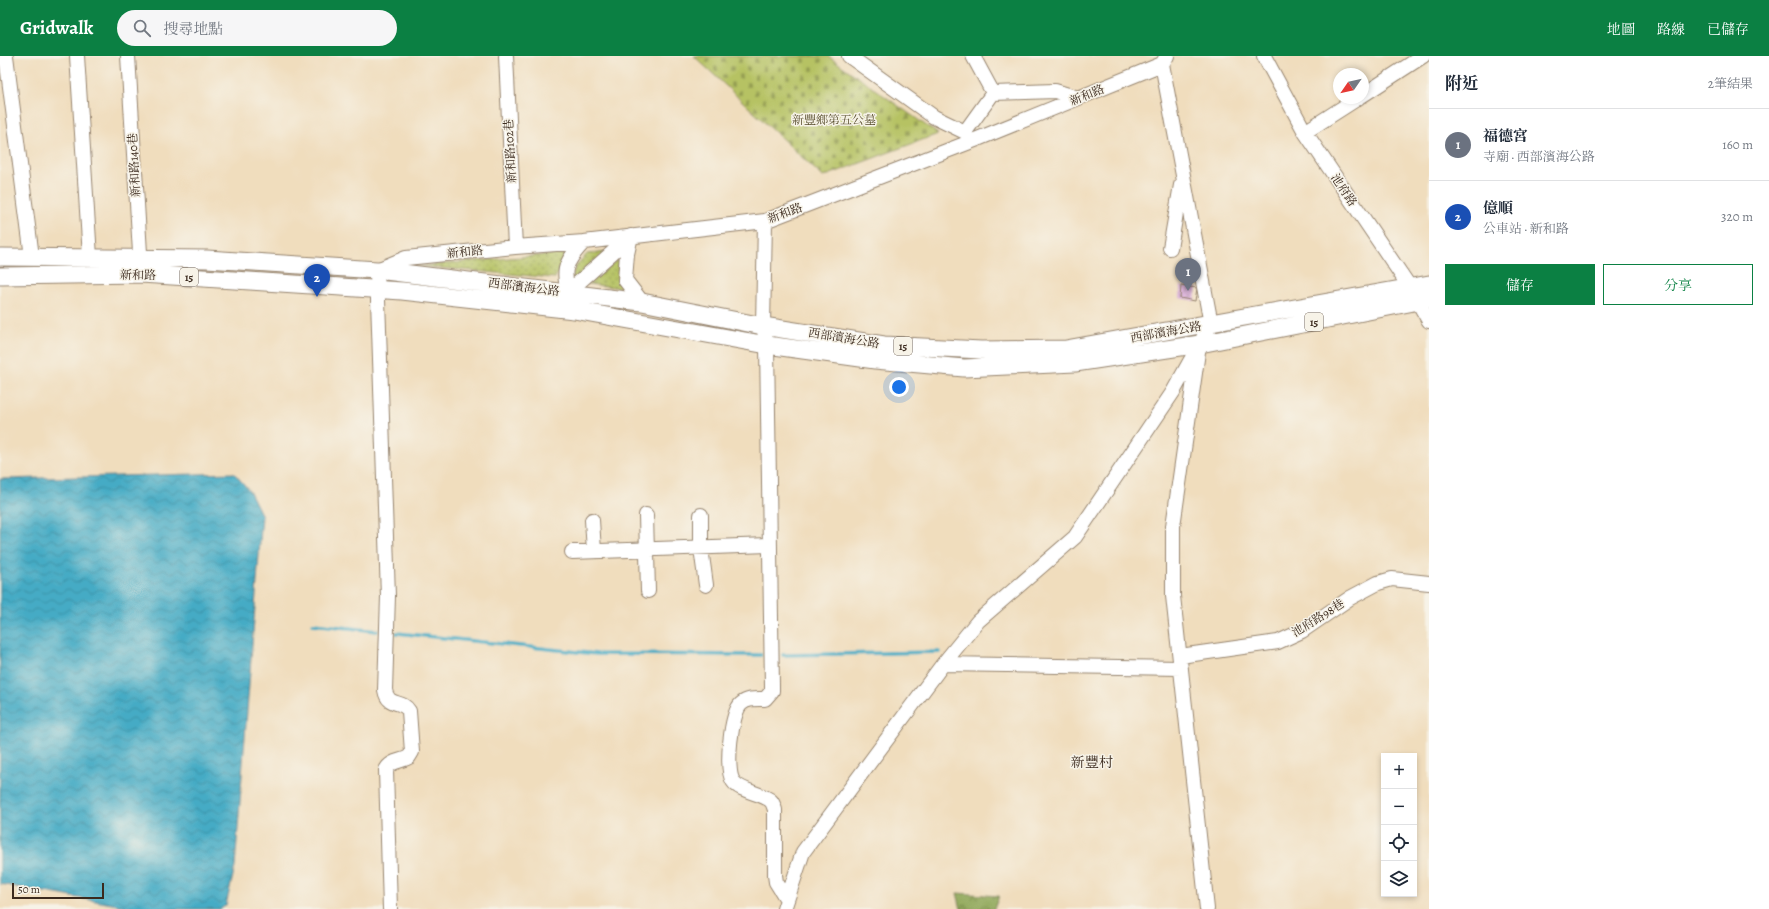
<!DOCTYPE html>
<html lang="zh-TW">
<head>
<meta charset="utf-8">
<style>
	body { margin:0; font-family:Alegreya,"Noto Serif TC",serif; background:#f6f6f7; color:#1f2937 }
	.controls { position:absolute; right:12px; bottom:12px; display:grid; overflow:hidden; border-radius:0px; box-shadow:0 2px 6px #0003 }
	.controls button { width:36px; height:36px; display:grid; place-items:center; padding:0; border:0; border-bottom:1px solid #e0e1e3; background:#fff; color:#1f2937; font:20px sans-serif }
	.compass { position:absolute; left:1333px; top:12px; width:36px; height:36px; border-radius:50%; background:#fff; box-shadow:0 2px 6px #0003; rotate:236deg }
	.scale { position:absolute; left:12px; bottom:10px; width:92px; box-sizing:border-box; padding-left:4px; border:2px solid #3b2a1e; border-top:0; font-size:11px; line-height:14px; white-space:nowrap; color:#3b2a1e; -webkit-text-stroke:3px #f7f3e8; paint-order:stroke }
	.you { position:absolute; left:899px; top:331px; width:14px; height:14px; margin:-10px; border:3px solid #fff; border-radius:50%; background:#1a73e8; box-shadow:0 0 0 6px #1a73e833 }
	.badge { display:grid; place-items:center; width:26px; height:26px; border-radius:50%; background:#0b8043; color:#fff; font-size:13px; font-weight:700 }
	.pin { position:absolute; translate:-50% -33px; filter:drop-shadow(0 1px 2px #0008) }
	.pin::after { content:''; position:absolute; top:21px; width:14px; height:12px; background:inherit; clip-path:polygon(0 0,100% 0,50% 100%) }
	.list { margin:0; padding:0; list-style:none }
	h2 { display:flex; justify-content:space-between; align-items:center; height:52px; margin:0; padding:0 16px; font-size:17px }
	h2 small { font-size:13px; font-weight:400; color:#747a83 }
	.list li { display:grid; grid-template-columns:26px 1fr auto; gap:12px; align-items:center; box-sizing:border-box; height:72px; padding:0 16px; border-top:1px solid #e0e1e3 }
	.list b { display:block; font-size:15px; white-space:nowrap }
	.list p { margin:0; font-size:13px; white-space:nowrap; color:#747a83 }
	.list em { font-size:13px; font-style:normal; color:#747a83 }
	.actions { display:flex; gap:8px; padding:12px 16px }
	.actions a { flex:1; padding:9px 0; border:1px solid #0b8043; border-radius:0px; text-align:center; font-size:14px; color:#0b8043 }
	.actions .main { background:#0b8043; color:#fff }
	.icon { flex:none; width:22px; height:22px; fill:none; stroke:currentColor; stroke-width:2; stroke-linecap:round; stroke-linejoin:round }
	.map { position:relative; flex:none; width:1429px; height:853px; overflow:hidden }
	header { display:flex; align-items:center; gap:24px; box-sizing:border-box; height:56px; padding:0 20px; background:#0b8043; color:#fff }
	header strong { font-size:19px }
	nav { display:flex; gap:22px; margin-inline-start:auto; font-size:14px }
	.search { width:280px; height:36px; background:#f6f6f7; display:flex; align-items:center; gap:10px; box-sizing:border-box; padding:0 14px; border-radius:22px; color:#747a83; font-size:15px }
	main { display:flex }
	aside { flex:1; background:#fff }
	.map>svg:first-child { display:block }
	.grass { fill:url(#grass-dots); stroke:#787641 }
	.forest { fill:url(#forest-crowns); stroke:#66693c }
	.cemetery { fill:url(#cemetery-stones); stroke:#787641 }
	.water { fill:url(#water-waves); stroke:#406a72 }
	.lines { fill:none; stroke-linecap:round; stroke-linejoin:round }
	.stream { stroke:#45abc5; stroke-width:3.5 }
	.building { fill:url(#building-cross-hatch) }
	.minor-casing { stroke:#96846e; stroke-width:16 }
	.major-casing { stroke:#96846e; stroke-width:19 }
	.minor { stroke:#fff; stroke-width:14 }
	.major { stroke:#fff; stroke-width:17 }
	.labels { text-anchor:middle; stroke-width:3; stroke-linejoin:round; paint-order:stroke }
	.shield { fill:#f7f3e8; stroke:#73665b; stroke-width:1 }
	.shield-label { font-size:11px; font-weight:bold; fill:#3b2a1e }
	.street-label { font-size:12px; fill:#3b2a1e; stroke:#f7f3e8 }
	.park-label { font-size:12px; fill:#5a5030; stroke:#f7f3e8 }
	.quarter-label { font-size:14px; fill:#3b2a1e; stroke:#f7f3e8 }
</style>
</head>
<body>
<header>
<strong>Gridwalk</strong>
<div class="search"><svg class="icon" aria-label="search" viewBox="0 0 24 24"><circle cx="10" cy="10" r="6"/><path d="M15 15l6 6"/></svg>搜尋地點</div>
<nav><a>地圖</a><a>路線</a><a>已儲存</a></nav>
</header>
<main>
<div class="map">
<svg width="1429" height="853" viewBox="0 0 1429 853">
	<defs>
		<pattern id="grass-dots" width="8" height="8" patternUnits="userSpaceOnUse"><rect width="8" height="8" fill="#b6c264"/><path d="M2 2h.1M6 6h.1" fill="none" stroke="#959e52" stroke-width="1.8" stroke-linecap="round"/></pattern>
		<pattern id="forest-crowns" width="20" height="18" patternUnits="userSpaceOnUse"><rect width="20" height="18" fill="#90a85a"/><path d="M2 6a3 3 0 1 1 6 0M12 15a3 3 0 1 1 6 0" fill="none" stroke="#77894a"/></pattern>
		<pattern id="cemetery-stones" width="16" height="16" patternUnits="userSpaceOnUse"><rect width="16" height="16" fill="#b6c264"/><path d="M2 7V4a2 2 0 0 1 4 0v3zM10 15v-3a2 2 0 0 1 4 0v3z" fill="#959e52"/></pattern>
		<pattern id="water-waves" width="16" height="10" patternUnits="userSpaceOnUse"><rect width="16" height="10" fill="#45abc5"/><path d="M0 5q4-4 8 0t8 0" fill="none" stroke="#3b8b9f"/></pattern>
		<pattern id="building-cross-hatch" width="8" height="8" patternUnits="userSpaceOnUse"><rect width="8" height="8" fill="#d39ed5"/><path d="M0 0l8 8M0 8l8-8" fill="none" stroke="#ac81ac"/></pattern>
	</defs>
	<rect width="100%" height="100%" fill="#f7f3e8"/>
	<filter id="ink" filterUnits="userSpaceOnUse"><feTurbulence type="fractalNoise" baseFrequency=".025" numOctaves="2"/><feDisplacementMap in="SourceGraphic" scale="8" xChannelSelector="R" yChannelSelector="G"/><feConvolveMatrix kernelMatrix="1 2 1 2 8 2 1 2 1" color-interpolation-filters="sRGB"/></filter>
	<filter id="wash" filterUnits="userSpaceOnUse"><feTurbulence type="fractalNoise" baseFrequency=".012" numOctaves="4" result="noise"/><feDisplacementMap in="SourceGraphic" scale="16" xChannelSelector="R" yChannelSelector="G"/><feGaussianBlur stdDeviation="0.9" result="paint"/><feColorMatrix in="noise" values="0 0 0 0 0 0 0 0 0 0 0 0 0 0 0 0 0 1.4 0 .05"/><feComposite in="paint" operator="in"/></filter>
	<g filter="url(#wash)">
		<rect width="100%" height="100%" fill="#f0ddbd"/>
		<path class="grass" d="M606,196L572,226C572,213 578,207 587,198Z
			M568,197L555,222L417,210Z
			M618,203V220L622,232L588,228Z"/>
		<path class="forest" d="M957,837L999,840L994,853H961Z"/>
		<path class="cemetery" d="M694,0H828L938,78L823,121Z"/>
		<path class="water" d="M234,417L249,434L262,460L235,811L226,849L221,853H140L0,828V423Z"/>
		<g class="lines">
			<path class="stream" d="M313,568L377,575
				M397,577L597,598L761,599
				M783,599L939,596"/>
		</g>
		<g id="blocks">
			<path class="building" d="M1181,230L1197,232L1195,245L1180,242Z"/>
		</g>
	</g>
	<g filter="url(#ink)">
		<use href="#blocks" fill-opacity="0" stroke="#96846e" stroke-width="1"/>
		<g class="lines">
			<defs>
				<path id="minor" d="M6,0L32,201
					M77,0L90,201
					M128,0L141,213
					M506,0L515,191
					M849,0L934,61L965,76L993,37L1055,35L1078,42
					M973,0L993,37
					M1264,0L1305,76L1409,230L1429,265
					M1363,39L1423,0
					M1305,76L1358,42
					M765,165L763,270L767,289L772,631V635L765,643C756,643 748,642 741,648C731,657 725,713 733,725C740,736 763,737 771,745C773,747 774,751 775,754V819L776,826L786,842
					M631,180L627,198L625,224L642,246
					M1170,192L1181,129
					M561,240L568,236L631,180
					M571,245C562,216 562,209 584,186
					M1198,296L1173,470V540L1207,853
					M646,459L648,535
					M701,459V492L706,529
					M592,464L594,495
					M572,496L769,489
					M1180,600L1278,586L1302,575L1350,542L1378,527L1392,523L1429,527
					M943,608L1181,612
					M390,853L386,714C391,704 401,706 409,701L412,696L409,655C402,643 388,652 385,634L388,540L377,214L406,202L515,191L584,186L765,165L975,84L1162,8L1167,0
					M784,853L803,796L943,608L978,565L1075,481L1173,336L1211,268L1162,8"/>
				<path id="major" d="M0,201L207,203L377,214L642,246L763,270L884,289L981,294L1066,293L1429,228
					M0,220L141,218L402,235L574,254L767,289L875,304L964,312L1075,307L1200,288L1429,243"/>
			</defs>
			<use href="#minor" class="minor-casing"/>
			<use href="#major" class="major-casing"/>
			<use href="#minor" class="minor"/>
			<use href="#major" class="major"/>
		</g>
	</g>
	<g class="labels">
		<g class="shield">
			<rect x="180" y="212" width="18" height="18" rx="3"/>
			<rect x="1305" y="257" width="18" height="18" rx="3"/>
			<rect x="894" y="281" width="18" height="18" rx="3"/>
		</g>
		<g class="shield-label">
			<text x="189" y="225">15</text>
			<text x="1314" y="270">15</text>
			<text x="903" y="294">15</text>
		</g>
		<g class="street-label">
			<text transform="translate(1087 39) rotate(-22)" y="4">新和路</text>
			<text transform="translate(510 95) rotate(-93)" y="4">新和路102巷</text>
			<text transform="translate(134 109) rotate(-93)" y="4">新和路140巷</text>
			<text transform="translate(1344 134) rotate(56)" y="4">池府路</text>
			<text transform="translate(785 157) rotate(-20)" y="4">新和路</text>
			<text transform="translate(465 196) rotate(-6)" y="4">新和路</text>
			<text transform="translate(138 219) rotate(1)" y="4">新和路</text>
			<text transform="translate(524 231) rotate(7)" y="4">西部濱海公路</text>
			<text transform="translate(1166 276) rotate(-10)" y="4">西部濱海公路</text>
			<text transform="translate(844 282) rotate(9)" y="4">西部濱海公路</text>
			<text transform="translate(1318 562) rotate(-32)" y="4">池府路98巷</text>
		</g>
		<g class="park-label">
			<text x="834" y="68">新豐鄉第五公墓</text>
		</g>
		<g class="quarter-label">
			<text x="1092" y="711">新豐村</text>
		</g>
	</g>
</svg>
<div class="controls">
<button>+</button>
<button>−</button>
<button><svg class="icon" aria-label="locate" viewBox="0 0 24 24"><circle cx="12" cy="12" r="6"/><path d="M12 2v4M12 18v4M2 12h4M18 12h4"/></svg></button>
<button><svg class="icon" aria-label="layers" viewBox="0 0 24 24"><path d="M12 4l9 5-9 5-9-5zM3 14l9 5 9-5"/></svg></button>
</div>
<svg class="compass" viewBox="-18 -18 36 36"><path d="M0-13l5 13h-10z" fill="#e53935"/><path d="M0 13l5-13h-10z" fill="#747a83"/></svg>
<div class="scale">50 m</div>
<div class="you"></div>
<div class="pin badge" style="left:1188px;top:235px;background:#6b7280">1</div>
<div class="pin badge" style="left:317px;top:241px;background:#1a4fb4">2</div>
</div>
<aside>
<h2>附近<small>2筆結果</small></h2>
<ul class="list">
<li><span class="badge" style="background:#6b7280">1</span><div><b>福德宮</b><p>寺廟 · 西部濱海公路</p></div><em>160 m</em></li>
<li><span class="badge" style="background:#1a4fb4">2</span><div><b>億順</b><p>公車站 · 新和路</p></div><em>320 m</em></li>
</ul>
<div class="actions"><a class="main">儲存</a><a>分享</a></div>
</aside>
</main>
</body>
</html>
